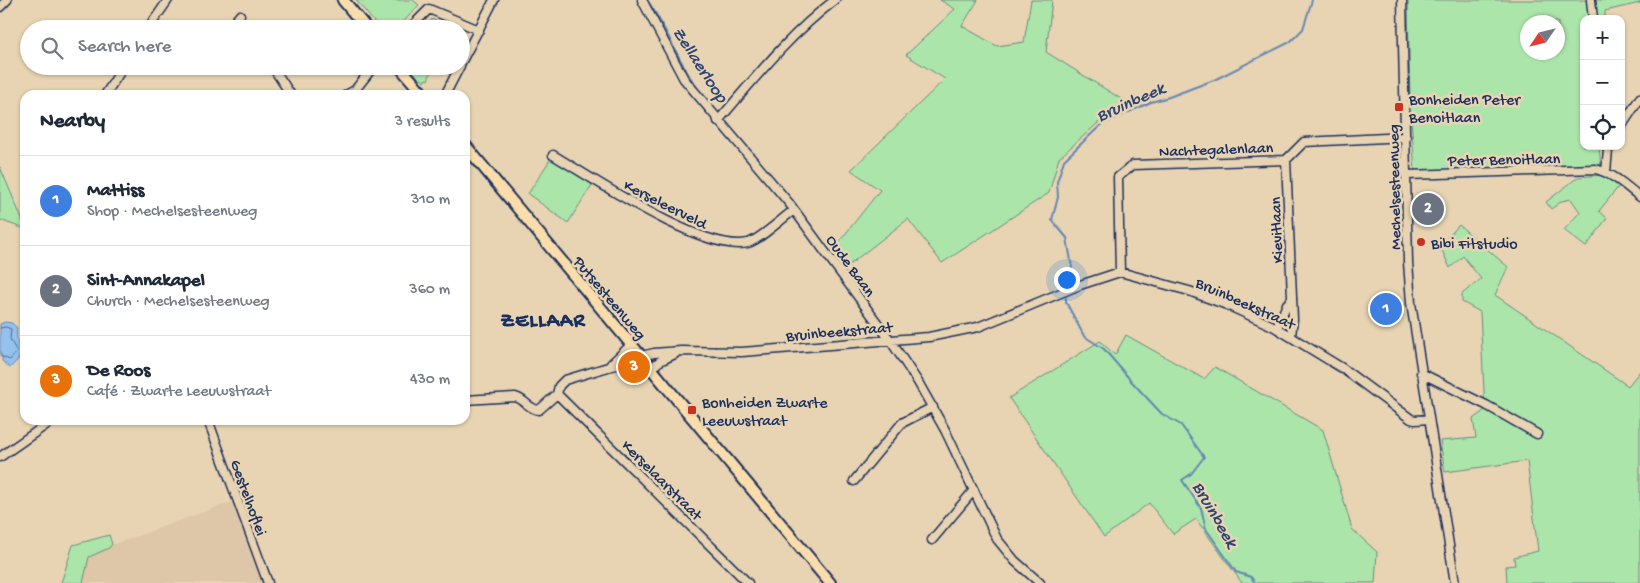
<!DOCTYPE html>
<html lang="en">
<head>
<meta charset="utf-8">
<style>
	body { margin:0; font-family:"Gochi Hand",sans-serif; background:#f6f6f7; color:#1f2937 }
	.controls { position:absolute; right:15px; top:15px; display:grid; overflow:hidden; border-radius:10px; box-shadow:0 1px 4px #0004 }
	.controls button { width:45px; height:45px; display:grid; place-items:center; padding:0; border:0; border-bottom:1px solid #e0e1e3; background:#fff; color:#1f2937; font:25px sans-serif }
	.compass { position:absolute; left:1520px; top:15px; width:45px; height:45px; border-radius:50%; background:#fff; box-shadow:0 1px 4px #0004; rotate:235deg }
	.you { position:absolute; left:1066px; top:279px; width:18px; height:18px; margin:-12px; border:4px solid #fff; border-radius:50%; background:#1a73e8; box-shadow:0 0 0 8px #1a73e833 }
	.badge { display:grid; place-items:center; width:32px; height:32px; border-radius:50%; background:#c8321e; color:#fff; font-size:16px; font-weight:700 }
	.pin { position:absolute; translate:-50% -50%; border:2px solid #fff; box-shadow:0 1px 5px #0006 }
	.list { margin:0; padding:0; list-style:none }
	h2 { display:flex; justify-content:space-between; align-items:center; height:65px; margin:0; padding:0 20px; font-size:21px }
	h2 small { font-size:16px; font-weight:400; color:#747a83 }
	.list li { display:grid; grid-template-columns:32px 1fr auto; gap:15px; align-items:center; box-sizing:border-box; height:90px; padding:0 20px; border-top:1px solid #e0e1e3 }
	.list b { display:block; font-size:19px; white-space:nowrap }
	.list p { margin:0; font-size:16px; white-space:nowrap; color:#747a83 }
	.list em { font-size:16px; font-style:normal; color:#747a83 }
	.icon { flex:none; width:28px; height:28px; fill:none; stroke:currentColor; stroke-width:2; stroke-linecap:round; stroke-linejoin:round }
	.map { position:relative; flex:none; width:1640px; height:583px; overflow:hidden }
	.search { position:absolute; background:#fff; box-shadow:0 1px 4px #0004; left:20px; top:20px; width:450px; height:55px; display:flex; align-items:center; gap:12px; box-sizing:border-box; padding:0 18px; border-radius:28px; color:#747a83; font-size:19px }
	.panel { position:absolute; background:#fff; box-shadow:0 1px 4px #0004; left:20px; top:90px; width:450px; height:335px; border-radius:15px }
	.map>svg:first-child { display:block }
	.built { fill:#dec6a8 }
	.green { fill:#ace5a9; stroke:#648a84; fill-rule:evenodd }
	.water { fill:#95c1ee; stroke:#6487b4 }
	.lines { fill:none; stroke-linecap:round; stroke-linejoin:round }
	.shore { stroke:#4c6998; stroke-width:1 }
	.stream { stroke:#6487b4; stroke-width:2 }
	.minor-casing { stroke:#1b2f5e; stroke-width:11 }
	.major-casing { stroke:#1b2f5e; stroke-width:14 }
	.minor { stroke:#e8d4b2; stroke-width:8 }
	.major { stroke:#faddab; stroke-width:10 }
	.poi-dot { fill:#c8321e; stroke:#e8d4b2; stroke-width:2 }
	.labels { text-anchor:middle; stroke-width:5; stroke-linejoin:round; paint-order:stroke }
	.poi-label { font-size:16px; fill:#1b2f5e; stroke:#e8d4b2; text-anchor:start }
	.street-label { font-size:16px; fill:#1b2f5e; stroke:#e8d4b2 }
	.water-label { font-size:18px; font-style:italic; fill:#2d4574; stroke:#e8d4b2 }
	.district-label { font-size:21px; font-weight:bold; letter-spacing:1px; fill:#1b2f5e; stroke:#e8d4b2 }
</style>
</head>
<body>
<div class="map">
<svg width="1640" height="583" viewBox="0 0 1640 583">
	<rect width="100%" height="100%" fill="#e8d4b2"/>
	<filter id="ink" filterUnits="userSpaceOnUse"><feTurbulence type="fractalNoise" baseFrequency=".02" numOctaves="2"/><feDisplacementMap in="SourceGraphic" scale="10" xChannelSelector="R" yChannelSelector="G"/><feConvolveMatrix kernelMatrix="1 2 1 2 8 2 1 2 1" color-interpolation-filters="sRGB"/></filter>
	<g filter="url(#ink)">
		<path class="built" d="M234,501L265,583H83L89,557L112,545Z"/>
		<path class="green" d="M356,0H413L419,5L397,29H380Z
			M940,0H978L962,26L997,46L1024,42L1031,0H1052L1046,52L1126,102L1098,123L1059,158L1049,193L942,263L908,219L845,268L832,251L880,190L851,170L945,79L906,55L955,9Z
			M1408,0H1640V3L1605,11V19H1584V146H1599L1601,167L1415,172L1410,104ZM1528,22H1558V52H1528Z
			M432,19L434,20L454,29H422Z
			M409,66H433L428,80L426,79L424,82L422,79L420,80Z
			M553,155L595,180L568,223L528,194Z
			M0,167L25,226V229L0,220Z
			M1602,175L1619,186L1599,211L1607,218L1586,247L1564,230L1580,212L1571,199L1562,201L1551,209L1546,202L1578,177Z
			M1459,225L1508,267L1495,295L1628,386L1640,371V583H1507L1506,566L1515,565L1514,557L1538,551L1527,461L1445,472L1440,441L1476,438L1473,419L1485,410L1480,312L1462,302V294L1481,279L1463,256L1450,268L1440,246Z
			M1126,335L1204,379L1215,367L1323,430L1352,529L1377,552L1375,583H1242L1196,519L1173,534L1149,503L1104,537L1009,398L1100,341L1115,355Z
			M109,535L112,544L109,548L89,557L83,583H61L73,545Z"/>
		<path class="water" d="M5,322L12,323L17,328C16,340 17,344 25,352L10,368L2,361V356L0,353V324Z"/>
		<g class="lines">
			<path class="shore" d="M0,328L6,327L11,329L10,339L17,352L10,360L0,356"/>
			<path class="stream" d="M647,0C668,29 679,65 701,93
				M1067,284L1072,267L1067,238L1052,220L1058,197L1057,182L1064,160L1102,124L1151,102L1169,97L1214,80L1290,42L1303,29L1312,0
				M1066,298V302L1084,336L1104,349L1133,383L1162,414L1181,425L1204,457L1191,474L1182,480L1201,508L1206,529L1236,572L1251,577L1255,583"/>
			<defs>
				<path id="minor" d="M642,0L684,79L789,203L890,340L918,382L945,430L997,539L1015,561L1040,583
					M1402,0L1408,262L1411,303L1455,583
					M1591,0L1593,19
					M0,7L7,0
					M148,29L168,0
					M228,29L240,15
					M409,29L429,9L479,30
					M461,63L494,0
					M272,66L291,95
					M105,95L124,66
					M346,95L355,90L374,66
					M445,95L460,66
					M718,121C756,77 789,35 835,0
					M1621,127L1640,98
					M553,155C594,179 703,253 748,243C758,241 784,217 794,210
					M1286,160L1293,319L1291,336
					M1606,172L1608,150L1610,146
					M1407,175L1596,169C1614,174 1626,186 1640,197
					M1120,272L1118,177L1133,165L1286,160L1304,142L1406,137
					M1277,328L1287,304L1291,300
					M641,356L654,353L681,351L742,352L929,337L978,327L1080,285L1120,272L1189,291L1227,305L1273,326L1342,368L1411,419L1415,420L1429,419
					M611,364L631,345
					M651,368L660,361L675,354
					M1421,373L1486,405L1537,434
					M557,394L748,583
					M465,400L515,397C525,399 528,409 539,410L557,394L559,386L565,380L608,367L643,359
					M208,420L268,583
					M0,457L53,420
					M854,481L902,423L933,407
					M932,540L974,490"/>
				<path id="major" d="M343,0L367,29
					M399,66L424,95
					M465,145L830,583"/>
			</defs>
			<use href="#minor" class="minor-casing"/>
			<use href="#major" class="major-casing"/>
			<use href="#minor" class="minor"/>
			<use href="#major" class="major"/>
		</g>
	</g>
	<g class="poi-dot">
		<rect x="1394" y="102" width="10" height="10" rx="2.5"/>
		<circle cx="1421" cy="242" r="5"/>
		<rect x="687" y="405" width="10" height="10" rx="2.5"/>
	</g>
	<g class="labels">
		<g class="poi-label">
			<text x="1409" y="104">Bonheiden Peter<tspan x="1409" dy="18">Benoitlaan</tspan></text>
			<text x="1431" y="248">Bibi Fitstudio</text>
			<text x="702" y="407">Bonheiden Zwarte<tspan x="702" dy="18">Leeuwstraat</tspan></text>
		</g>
		<g class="street-label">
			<text transform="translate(1216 148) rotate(-2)" y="6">Nachtegalenlaan</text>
			<text transform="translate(1504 158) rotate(-1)" y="6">Peter Benoitlaan</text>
			<text transform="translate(1393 187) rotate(-91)" y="6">Mechelsesteenweg</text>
			<text transform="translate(666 203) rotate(27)" y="6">Kerseleerveld</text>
			<text transform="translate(1275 230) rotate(-92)" y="6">Kievitlaan</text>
			<text transform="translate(852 265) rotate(54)" y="6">Oude Baan</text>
			<text transform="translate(611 297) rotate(50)" y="6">Putsesteenweg</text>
			<text transform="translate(1246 302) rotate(24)" y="6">Bruinbeekstraat</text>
			<text transform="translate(839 330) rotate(-5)" y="6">Bruinbeekstraat</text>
			<text transform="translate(663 479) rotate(45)" y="6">Kerselaarstraat</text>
			<text transform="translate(250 497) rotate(70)" y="6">Gestelhoflei</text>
		</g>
		<g class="water-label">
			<text transform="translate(701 64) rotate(57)" y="6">Zellaerloop</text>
			<text transform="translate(1130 101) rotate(-24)" y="6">Bruinbeek</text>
			<text transform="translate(1216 514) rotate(60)" y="6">Bruinbeek</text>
		</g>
		<g class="district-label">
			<text x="543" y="326">ZELLAAR</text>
		</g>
	</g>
</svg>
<div class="controls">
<button>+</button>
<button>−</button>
<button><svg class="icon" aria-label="locate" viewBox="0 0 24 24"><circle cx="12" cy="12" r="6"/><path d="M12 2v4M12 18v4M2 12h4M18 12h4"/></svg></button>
</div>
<svg class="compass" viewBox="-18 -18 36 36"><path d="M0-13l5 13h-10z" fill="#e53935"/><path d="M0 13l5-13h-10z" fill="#747a83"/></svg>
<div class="you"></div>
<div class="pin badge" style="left:1386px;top:309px;background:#3f7fe0">1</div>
<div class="pin badge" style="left:1428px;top:209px;background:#6b7280">2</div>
<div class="pin badge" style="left:634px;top:367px;background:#e8710a">3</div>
<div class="search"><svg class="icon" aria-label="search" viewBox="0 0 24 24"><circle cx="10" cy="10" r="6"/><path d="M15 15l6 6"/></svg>Search here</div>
<section class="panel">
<h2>Nearby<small>3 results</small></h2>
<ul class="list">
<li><span class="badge" style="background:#3f7fe0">1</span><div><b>Mattiss</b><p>Shop · Mechelsesteenweg</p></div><em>310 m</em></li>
<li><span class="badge" style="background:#6b7280">2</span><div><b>Sint-Annakapel</b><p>Church · Mechelsesteenweg</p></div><em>360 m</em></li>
<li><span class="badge" style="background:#e8710a">3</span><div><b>De Roos</b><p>Café · Zwarte Leeuwstraat</p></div><em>430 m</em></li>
</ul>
</section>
</div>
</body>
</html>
